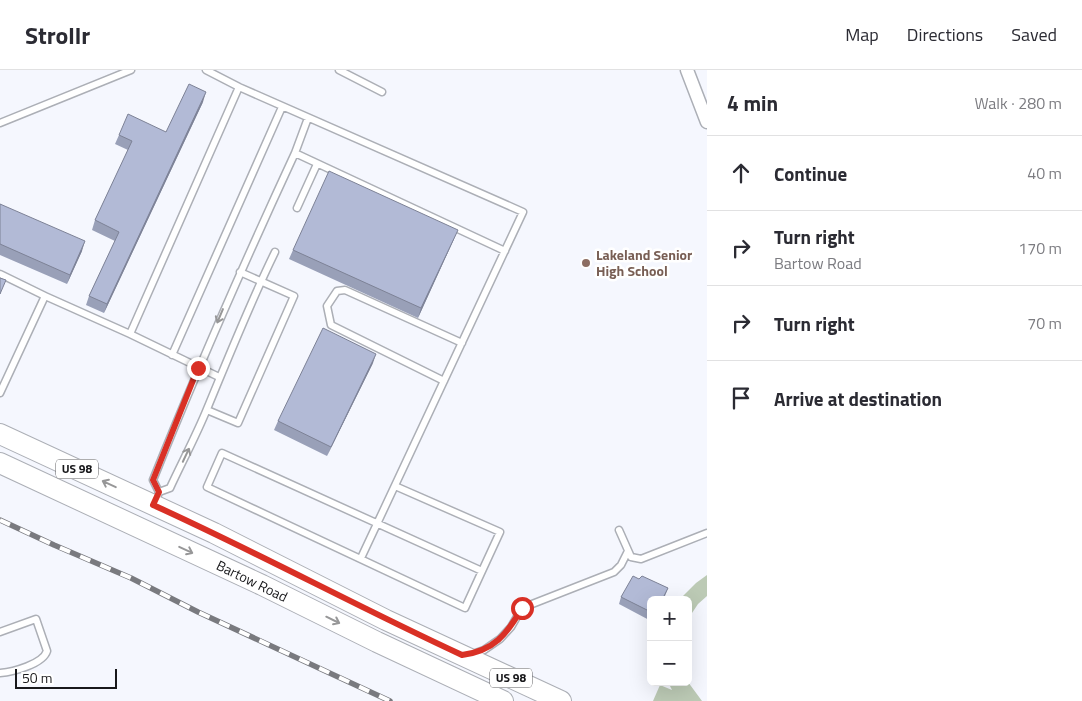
<!DOCTYPE html>
<html lang="en">
<head>
<meta charset="utf-8">
<style>
	body { margin:0; font-family:"Titillium Web",sans-serif; background:#f7f7f7; color:#2b2b33 }
	.controls { position:absolute; right:15px; bottom:15px; display:grid; overflow:hidden; border-radius:8px; box-shadow:0 5px 20px #0002 }
	.controls button { width:45px; height:45px; display:grid; place-items:center; padding:0; border:0; border-bottom:1px solid #e1e1e2; background:#fff; color:#2b2b33; font:25px sans-serif }
	.scale { position:absolute; left:15px; bottom:12px; width:102px; box-sizing:border-box; padding-left:5px; border:2px solid #18181b; border-top:0; font-size:14px; line-height:18px; white-space:nowrap; color:#18181b; -webkit-text-stroke:4px #fff; paint-order:stroke }
	.stop { position:absolute; width:15px; height:15px; margin:-11px; border:4px solid #d93025; border-radius:50%; background:#fff }
	.stop.end { background:#d93025; border-color:#fff; box-shadow:0 1px 5px #0008 }
	.list { margin:0; padding:0; list-style:none }
	h2 { display:flex; justify-content:space-between; align-items:center; height:65px; margin:0; padding:0 20px; font-size:21px }
	h2 small { font-size:16px; font-weight:400; color:#7c7c81 }
	.list li { display:grid; grid-template-columns:32px 1fr auto; gap:15px; align-items:center; box-sizing:border-box; height:75px; padding:0 20px; border-top:1px solid #e1e1e2 }
	.list b { display:block; font-size:19px; white-space:nowrap }
	.list p { margin:0; font-size:16px; white-space:nowrap; color:#7c7c81 }
	.list em { font-size:16px; font-style:normal; color:#7c7c81 }
	.icon { flex:none; width:28px; height:28px; fill:none; stroke:currentColor; stroke-width:2; stroke-linecap:round; stroke-linejoin:round }
	.map { position:relative; flex:none; width:707px; height:631px; overflow:hidden }
	header { display:flex; align-items:center; gap:30px; box-sizing:border-box; height:70px; padding:0 25px; background:#fff; border-bottom:1px solid #e1e1e2 }
	header strong { font-size:24px }
	nav { display:flex; gap:28px; margin-inline-start:auto; font-size:18px }
	main { display:flex }
	aside { flex:1; background:#fff }
	.map>svg:first-child { display:block }
	.green { fill:#bccab5 }
	.lines { fill:none; stroke-linecap:round; stroke-linejoin:round }
	.service-casing { stroke:#acafb6; stroke-width:9 }
	.minor-casing { stroke:#acafb6; stroke-width:15 }
	.primary-casing { stroke:#acafb6; stroke-width:22 }
	.service { stroke:#fff; stroke-width:6 }
	.minor { stroke:#fff; stroke-width:12 }
	.primary { stroke:#fff; stroke-width:20 }
	.rail-casing { stroke:#797a7f; stroke-width:5.5 }
	.rail { stroke:#fff; stroke-width:4; stroke-dasharray:11; stroke-linecap:butt }
	.wall { fill:#99a0b8 }
	.shaded-wall { fill:#7d8296 }
	.building { fill:#b2bad6; stroke:#7d8296 }
	.oneway { stroke:#979798 }
	.route { stroke:#d93025; stroke-width:6 }
	.education-dot { fill:#8d6e63; stroke:#fff; stroke-width:2 }
	.labels { text-anchor:middle; stroke-width:5; stroke-linejoin:round; paint-order:stroke }
	.shield { fill:#fff; stroke:#5d5d5f; stroke-width:1 }
	.shield-label { font-size:12px; font-weight:bold; fill:#18181b }
	.education-label { font-size:14px; font-weight:bold; fill:#785e54; stroke:#fff; text-anchor:start }
	.street-label { font-size:14px; fill:#18181b; stroke:#fff }
</style>
</head>
<body>
<header>
<strong>Strollr</strong>
<nav><a>Map</a><a>Directions</a><a>Saved</a></nav>
</header>
<main>
<div class="map">
<svg width="707" height="631" viewBox="0 0 707 631">
	<rect width="100%" height="100%" fill="#f5f7fe"/>
	<path class="green" d="M707,505V526L698,534L688,549V530H679L696,513Z
		M668,612H688L702,631H653L660,615L672,620Z"/>
	<g class="lines">
		<defs>
			<path id="service" d="M206,0L239,17
				M339,0L382,22
				M0,53L131,0
				M295,83L308,48
				M297,138L317,94
				M0,204L45,226
				M172,285L282,37
				M219,307L130,264L239,17L523,142L361,488
				M444,311L331,255L327,236L337,221L345,220L462,273
				M0,323L45,226L130,264
				M207,340L238,353L294,226L240,202
				M395,416L500,462L482,501L222,383L207,417L465,538L482,501
				M159,422L153,410C197,300 245,191 295,83L505,181
				M158,425L159,422L170,418C182,392 196,366 207,339C229,286 250,233 275,182
				M619,460L631,487L641,489L707,463
				M0,562L36,549L47,581C43,594 13,602 0,603
				M473,584L484,580L500,569L511,557L522,538L614,502L621,495L628,481"/>
			<path id="minor" d="M687,0L707,52"/>
			<path id="primary" d="M0,364L214,463L386,550L561,631
				M0,393L262,515L377,572L503,631"/>
		</defs>
		<use href="#service" class="service-casing"/>
		<use href="#minor" class="minor-casing"/>
		<use href="#primary" class="primary-casing"/>
		<use href="#service" class="service"/>
		<use href="#minor" class="minor"/>
		<use href="#primary" class="primary"/>
		<defs>
			<path id="rail" d="M0,450L54,475L131,508L198,542L390,631"/>
		</defs>
		<use href="#rail" class="rail-casing"/>
		<use href="#rail" class="rail"/>
	</g>
	<path class="wall" d="M203,32L104,243L86,235L89,226L115,171L92,160L95,150L128,80L115,74L119,65L166,62Z
		M0,134L82,181L67,214L0,185Z
		M454,169L418,248L289,189L293,180Z
		M373,293L327,386L274,360L278,351Z
		M639,509L668,518L665,526L651,530V551L619,534L621,527Z"/>
	<path class="shaded-wall" d="M206,22L203,32L104,243L107,234Z
		M458,160L454,169L418,248L421,238Z
		M85,171L82,181L67,214L70,205Z
		M376,284L373,293L327,386L331,377Z"/>
	<path class="building" d="M189,14L206,22L107,234L89,226L119,162L95,150L132,71L119,65L128,44L166,62Z
		M329,101L458,160L421,238L293,180Z
		M0,134L85,171L70,205L0,174Z
		M0,208L6,210L0,224Z
		M323,258L376,284L331,377L278,351Z
		M633,506L639,509L642,506L668,518L662,530H651V542L621,527Z"/>
	<defs><path id="oneway-shaft" d="M-6 0H5M1.5-3L5.5 0L1.5 3" fill="none" stroke-width="1.6" stroke-linecap="round" stroke-linejoin="round" transform="scale(1.25)"/></defs>
	<g class="oneway">
		<use href="#oneway-shaft" transform="translate(220 246) rotate(113)"/>
		<use href="#oneway-shaft" transform="translate(186 385) rotate(-65)"/>
		<use href="#oneway-shaft" transform="translate(109 414) rotate(-155)"/>
		<use href="#oneway-shaft" transform="translate(186 480) rotate(25)"/>
		<use href="#oneway-shaft" transform="translate(333 550) rotate(26)"/>
	</g>
	<g class="lines">
		<path class="route" d="M198,298L153,410L159,422L153,435C257,482 358,537 462,585C494,581 507,564 522,538"/>
	</g>
	<circle class="education-dot" cx="586" cy="193" r="5"/>
	<g class="labels">
		<g class="shield">
			<rect x="56" y="389.5" width="42" height="19" rx="4"/>
			<rect x="490" y="598.5" width="42" height="19" rx="4"/>
		</g>
		<g class="shield-label">
			<text x="77" y="403">US 98</text>
			<text x="511" y="612">US 98</text>
		</g>
		<g class="education-label">
			<text x="596" y="190">Lakeland Senior<tspan x="596" dy="16">High School</tspan></text>
		</g>
		<g class="street-label">
			<text transform="translate(252 511) rotate(26)" y="5">Bartow Road</text>
		</g>
	</g>
</svg>
<div class="controls">
<button>+</button>
<button>−</button>
</div>
<div class="scale">50 m</div>
<div class="stop" style="left:522px;top:538px"></div>
<div class="stop end" style="left:198px;top:298px"></div>
</div>
<aside>
<h2>4 min<small>Walk · 280 m</small></h2>
<ul class="list">
<li><svg class="icon" aria-label="ahead" viewBox="0 0 24 24"><path d="M12 20V5M6 11l6-6 6 6"/></svg><div><b>Continue</b></div><em>40 m</em></li>
<li><svg class="icon" aria-label="right" viewBox="0 0 24 24"><path d="M7 20v-9h11M14 6l5 5-5 5"/></svg><div><b>Turn right</b><p>Bartow Road</p></div><em>170 m</em></li>
<li><svg class="icon" aria-label="right" viewBox="0 0 24 24"><path d="M7 20v-9h11M14 6l5 5-5 5"/></svg><div><b>Turn right</b></div><em>70 m</em></li>
<li><svg class="icon" aria-label="arrive" viewBox="0 0 24 24"><path d="M6 21V4h12l-3 4 3 4H6"/></svg><div><b>Arrive at destination</b></div></li>
</ul>
</aside>
</main>
</body>
</html>
